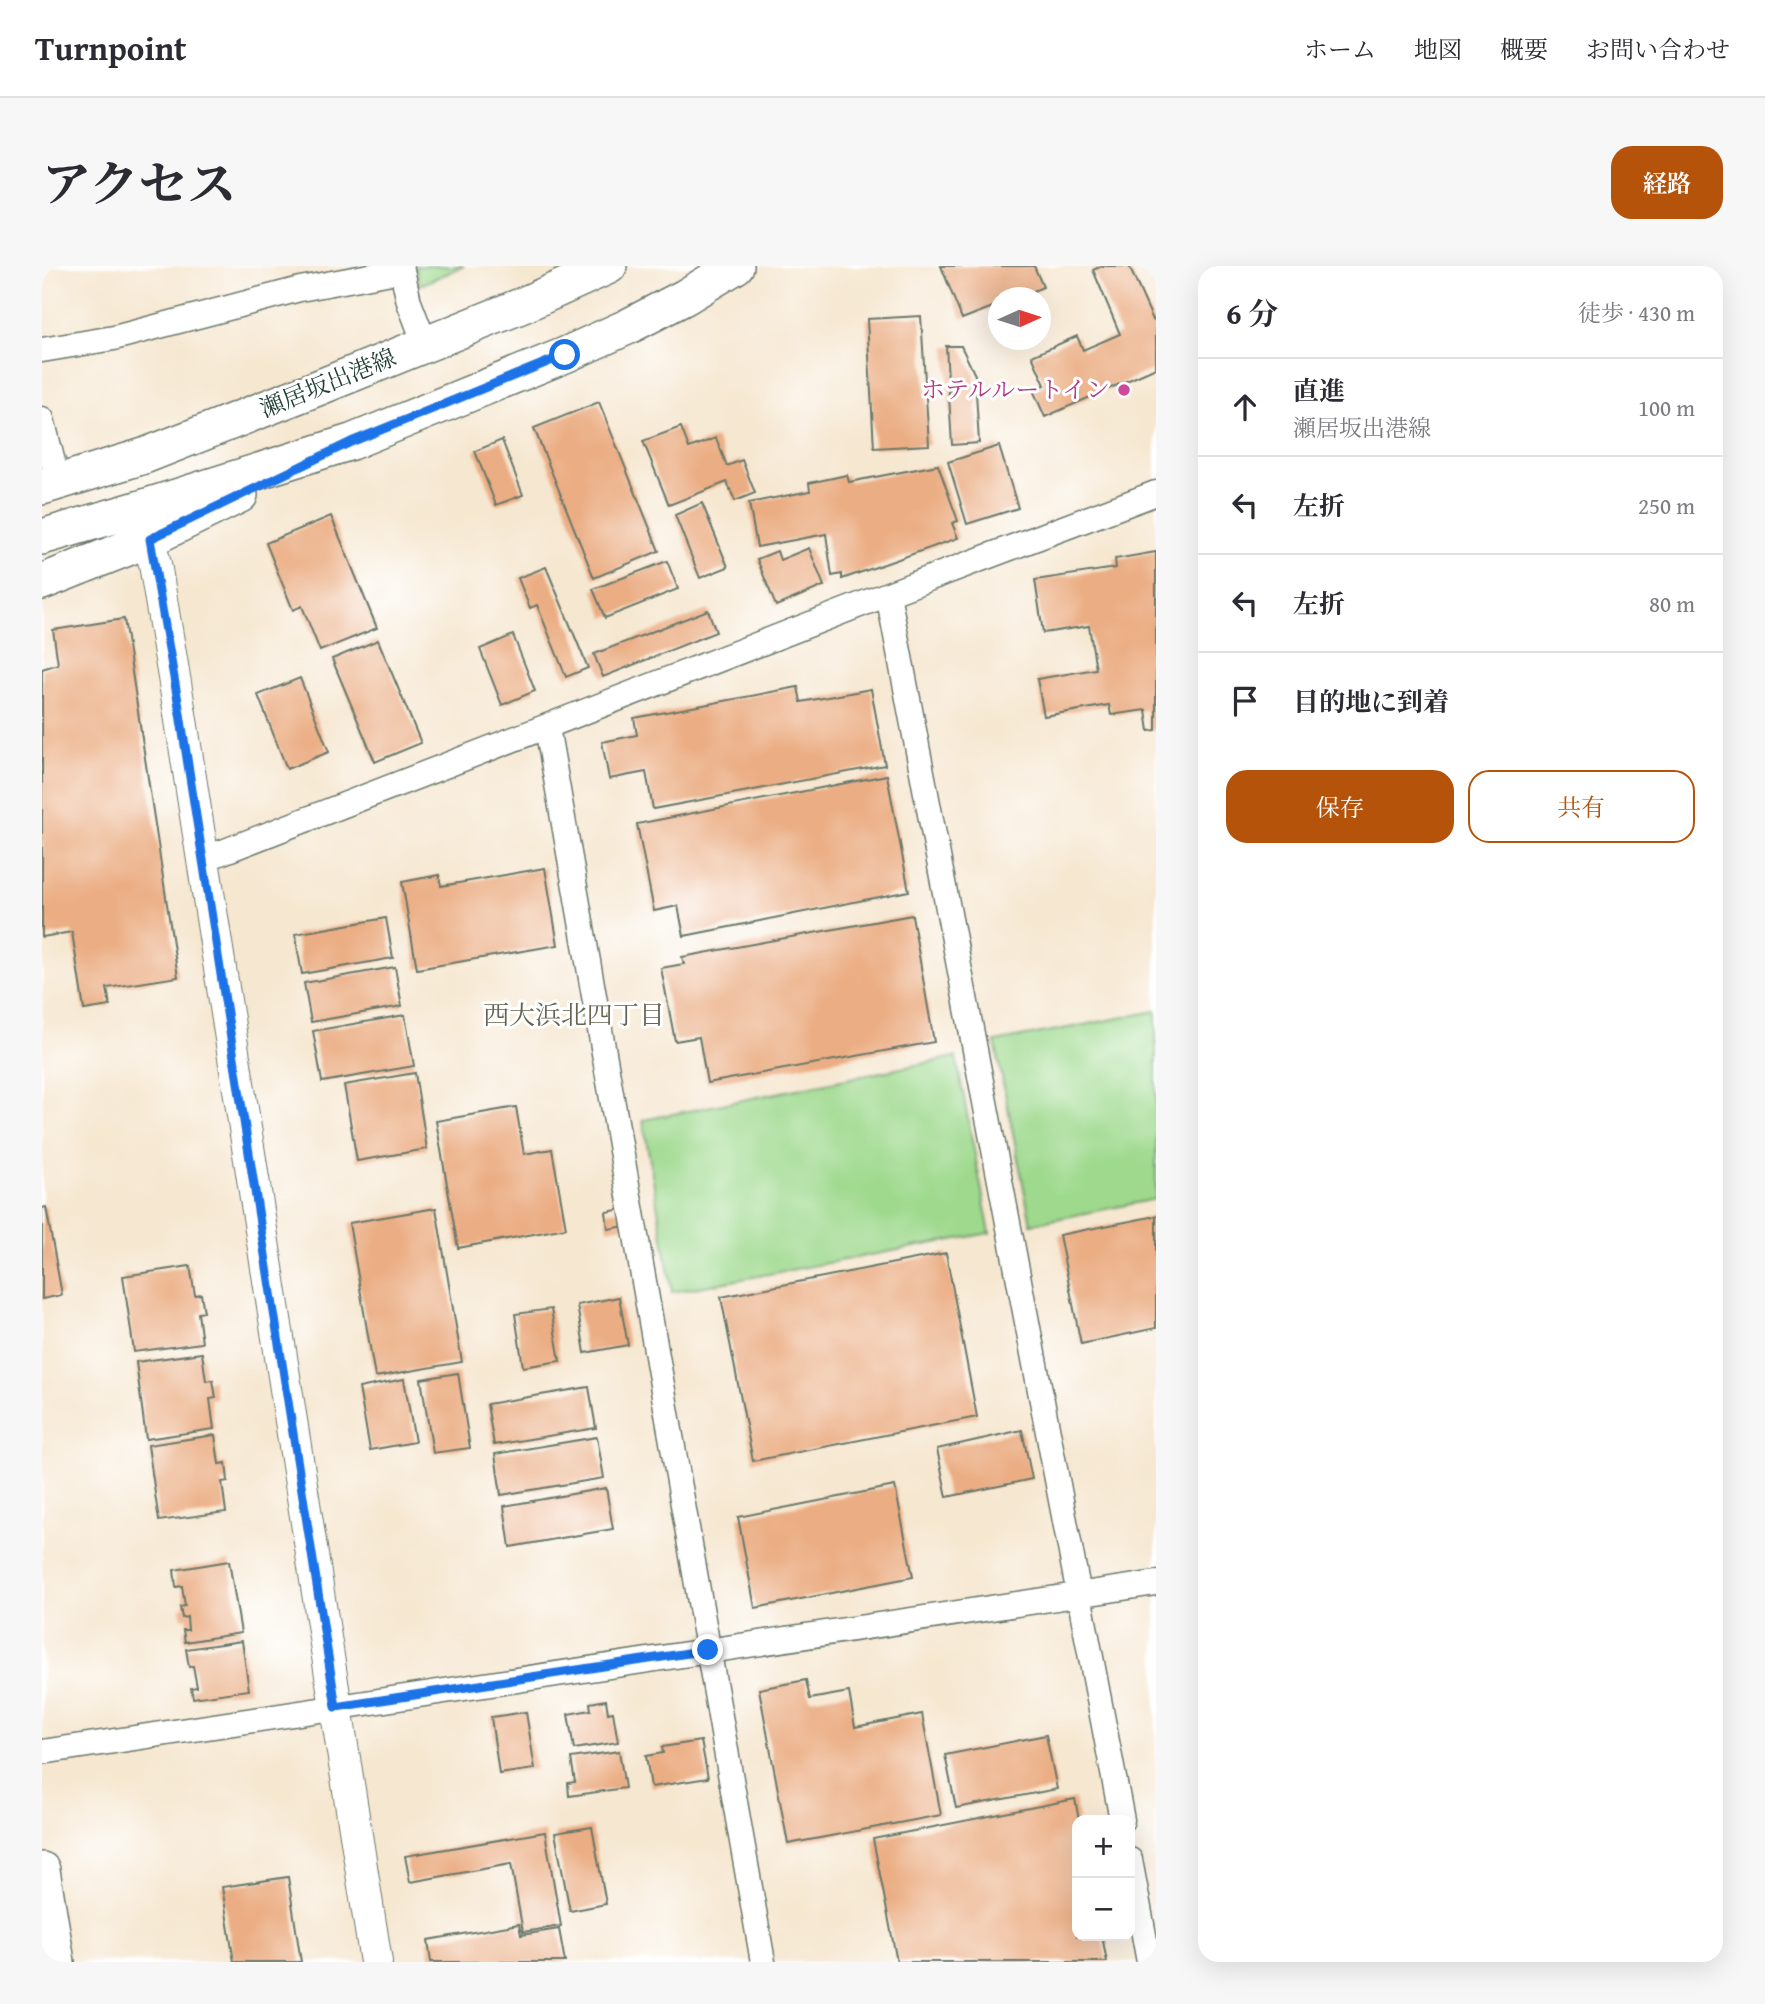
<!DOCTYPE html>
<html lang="ja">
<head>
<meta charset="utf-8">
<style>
	body { margin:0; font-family:"Gentium Book Plus","Noto Serif JP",serif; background:#f7f7f7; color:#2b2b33 }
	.controls { position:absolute; right:21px; bottom:21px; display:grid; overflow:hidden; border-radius:14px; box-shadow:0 7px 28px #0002 }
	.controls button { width:63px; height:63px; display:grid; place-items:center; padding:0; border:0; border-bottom:2px solid #e1e1e2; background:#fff; color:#2b2b33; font:35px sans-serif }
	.compass { position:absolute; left:946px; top:21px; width:63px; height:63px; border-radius:50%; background:#fff; box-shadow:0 7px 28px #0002; rotate:87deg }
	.stop { position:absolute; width:21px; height:21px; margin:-16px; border:5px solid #1a73e8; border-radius:50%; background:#fff }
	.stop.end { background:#1a73e8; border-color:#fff; box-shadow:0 2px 7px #0008 }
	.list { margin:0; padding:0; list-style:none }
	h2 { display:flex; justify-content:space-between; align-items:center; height:91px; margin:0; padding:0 28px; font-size:30px }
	h2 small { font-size:23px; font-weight:400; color:#7c7c81 }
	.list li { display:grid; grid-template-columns:46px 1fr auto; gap:21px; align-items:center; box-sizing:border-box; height:98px; padding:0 28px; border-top:2px solid #e1e1e2 }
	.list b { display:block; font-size:26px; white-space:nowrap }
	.list p { margin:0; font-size:23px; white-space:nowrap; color:#7c7c81 }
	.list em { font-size:23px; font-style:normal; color:#7c7c81 }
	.actions { display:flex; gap:14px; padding:21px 28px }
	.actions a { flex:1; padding:16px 0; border:2px solid #b45309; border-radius:21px; text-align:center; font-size:24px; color:#b45309 }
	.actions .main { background:#b45309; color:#fff }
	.icon { flex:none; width:38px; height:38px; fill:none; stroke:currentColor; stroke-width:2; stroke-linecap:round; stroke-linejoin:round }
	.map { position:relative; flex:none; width:1114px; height:1696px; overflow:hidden; border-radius:21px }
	header { display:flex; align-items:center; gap:42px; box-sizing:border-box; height:98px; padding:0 35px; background:#fff; border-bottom:2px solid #e1e1e2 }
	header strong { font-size:33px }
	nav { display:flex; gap:38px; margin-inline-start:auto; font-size:24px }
	.intro { display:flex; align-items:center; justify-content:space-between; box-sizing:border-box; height:168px; padding:0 42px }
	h1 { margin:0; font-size:49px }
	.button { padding:18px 32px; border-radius:21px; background:#b45309; color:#fff; font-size:24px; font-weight:700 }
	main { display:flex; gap:42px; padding:0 42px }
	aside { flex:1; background:#fff; border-radius:21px; box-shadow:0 7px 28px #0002 }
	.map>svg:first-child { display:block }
	.green { fill:#9ed98d; stroke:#5e8b60; stroke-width:2 }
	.building { fill:#ebad83 }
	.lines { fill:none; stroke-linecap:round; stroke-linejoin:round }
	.minor-casing { stroke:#6a786b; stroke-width:27 }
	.tertiary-casing { stroke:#6a786b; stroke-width:34 }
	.secondary-casing { stroke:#6a786b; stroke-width:38 }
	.minor { stroke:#fff; stroke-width:24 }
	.tertiary { stroke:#fff; stroke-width:32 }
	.secondary { stroke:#fff; stroke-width:35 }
	.route { stroke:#1a73e8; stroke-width:9 }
	.hotel-dot { fill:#d1479c; stroke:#fff; stroke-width:2.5 }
	.labels { text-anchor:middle; stroke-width:6; stroke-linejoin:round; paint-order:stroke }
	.street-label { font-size:24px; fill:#1f3d34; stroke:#fff }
	.hotel-label { font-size:24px; fill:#b23c85; stroke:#fff; text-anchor:end }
	.neighbourhood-label { font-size:26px; fill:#666450; stroke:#fff }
</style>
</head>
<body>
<header>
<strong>Turnpoint</strong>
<nav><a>ホーム</a><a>地図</a><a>概要</a><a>お問い合わせ</a></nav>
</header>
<div class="intro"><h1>アクセス</h1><a class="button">経路</a></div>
<main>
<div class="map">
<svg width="1114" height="1696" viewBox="0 0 1114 1696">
	<rect width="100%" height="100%" fill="#fff"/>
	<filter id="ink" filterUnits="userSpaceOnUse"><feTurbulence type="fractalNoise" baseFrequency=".0143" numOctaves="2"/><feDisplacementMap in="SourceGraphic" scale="14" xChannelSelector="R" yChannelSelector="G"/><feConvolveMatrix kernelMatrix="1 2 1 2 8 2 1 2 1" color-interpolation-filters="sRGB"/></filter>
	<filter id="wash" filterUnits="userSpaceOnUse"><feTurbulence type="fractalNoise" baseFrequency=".00686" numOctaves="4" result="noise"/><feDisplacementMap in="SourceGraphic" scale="28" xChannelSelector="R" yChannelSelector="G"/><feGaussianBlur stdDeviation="1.57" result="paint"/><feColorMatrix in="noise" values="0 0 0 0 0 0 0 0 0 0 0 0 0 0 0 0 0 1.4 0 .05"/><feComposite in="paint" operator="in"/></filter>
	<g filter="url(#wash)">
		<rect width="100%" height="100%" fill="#f6e7d0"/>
		<path class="green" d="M373,0H422L378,19Z
			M1114,745V933L989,958L953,776Z
			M914,791L948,967L630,1026L601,854Z"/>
		<g id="blocks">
			<path class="building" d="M899,0H992L1001,21L974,32H956V39L920,53Z
				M1060,0H1087L1111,54L1114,52V102L1003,151L991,124L1003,119L990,90L1035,70L1041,84L1078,68L1051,4Z
				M879,50L887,179L832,182L825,53Z
				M904,80H919L933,109L937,177L910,179Z
				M557,136L617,285L552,312L492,162Z
				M639,161L647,182L674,172L685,200L700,194L713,227L693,235L685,216L627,239L601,175Z
				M460,174L481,229L454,239L433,185Z
				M957,180L976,242L925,258L906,196Z
				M896,199L916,255L910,257L916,272L800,313V308L790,310L784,268L715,281L707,237L768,225L767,217L805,209L807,216Z
				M660,237L686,301L658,312L633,249Z
				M289,250L335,362L278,385L260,340L251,344L224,277Z
				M767,282L782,320L734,340L715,293L735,285L738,294Z
				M1114,286V464L1107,465L1104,444L1069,449L1067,439L1002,450L995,413L1054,403L1047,360L1001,367L993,314L1074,302L1073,293Z
				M625,295L636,323L563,352L551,323Z
				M504,301L546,402L524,411L495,339L488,342L476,312Z
				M666,344L674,366L561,411L552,388Z
				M82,353L136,711L65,722L68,740L42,744L30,666L0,671V403L16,398L11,364Z
				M471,369L493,425L460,439L438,383Z
				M336,374L379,477L333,496L290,393Z
				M258,412L287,486L245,503L216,429Z
				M756,421L759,436L829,423L843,499L611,543L604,506L567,513L560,476L595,469L592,452Z
				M845,509L867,625L642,670L636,640L612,645L595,558Z
				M503,602L516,679L375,703L360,616L397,609L399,620Z
				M870,649L892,776L665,817L657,771L633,775L619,702L642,698L640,691Z
				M344,652L351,692L260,708L253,668Z
				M353,701L360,740L269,756L262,717Z
				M363,749L372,800L280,816L271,765Z
				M373,807L385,883L315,895L302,819Z
				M474,841L482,888L510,883L524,962L416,982L394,855Z
				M4,941L20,1029L0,1033V942Z
				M394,942L420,1096L333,1111L307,957Z
				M581,943L584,960L566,963L564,946Z
				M1114,950V1062L1039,1078L1017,969Z
				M904,987L935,1151L711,1195L679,1031Z
				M148,1000L153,1029L159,1028L162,1046L156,1047L160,1077L92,1086L81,1010Z
				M577,1031L586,1079L543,1087L535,1039Z
				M509,1043L518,1095L481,1101L473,1048Z
				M160,1087L164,1115L171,1114L174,1132L168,1133L172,1163L104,1173L94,1096Z
				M416,1107L428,1182L391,1187L379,1113Z
				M362,1113L373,1176L328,1184L317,1122Z
				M547,1121L554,1162L452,1179L445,1138Z
				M980,1164L990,1213L905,1231L895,1183Z
				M173,1169L177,1198L184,1197L186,1215L180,1216L184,1246L117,1255L106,1179Z
				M555,1171L562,1212L459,1229L453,1188Z
				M853,1220L871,1311L713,1342L696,1251Z
				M564,1222L571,1263L468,1281L462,1240Z
				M187,1295L199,1367L143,1376L141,1364H146L145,1351L140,1352L138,1341L143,1340L140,1320L134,1321L132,1304Z
				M200,1375L207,1424L151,1432L149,1422L155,1421L151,1400L147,1401L144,1383Z
				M764,1414L768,1433L807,1426L813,1461L880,1448L899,1549L746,1578L717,1423Z
				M564,1434L566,1447L571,1446L576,1476L532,1483L526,1448L549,1444L548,1437Z
				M484,1446L493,1503L457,1508L449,1451Z
				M1004,1469L1015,1523L914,1542L903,1489Z
				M659,1475L666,1512L609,1521L604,1490L621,1487L620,1481Z
				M577,1485L583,1522L527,1530L526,1517L533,1516L529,1492Z
				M1033,1533L1037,1554H1035V1670H1060L1065,1696H855L831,1573Z
				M550,1561L564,1638L528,1645L513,1567Z
				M503,1566L519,1660L481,1666L469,1598L368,1616L363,1590Z
				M246,1611L259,1696H192L180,1621Z
				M477,1658L479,1669L517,1663L523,1696H389L386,1674Z"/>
		</g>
	</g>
	<g filter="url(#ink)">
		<use href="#blocks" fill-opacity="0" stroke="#6a786b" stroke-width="2"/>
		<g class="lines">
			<defs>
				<path id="minor" d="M360,4L367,36L383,78
					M0,84L72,72L258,23L360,4L359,0
					M0,153L16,216
					M846,328L1080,1554
					M505,461L721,1696
					M160,594L846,328L1114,227
					M0,1486L1114,1317
					M1088,1594L1107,1696"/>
				<path id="tertiary" d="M101,251L113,298L136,435L334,1696"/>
				<path id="secondary" d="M0,221L102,190L278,121L481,39L567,0
					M0,271L99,242L309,176L523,89L585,61L643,31L694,0
					M0,316L108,273L198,229
					M0,1604L15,1696"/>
			</defs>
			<use href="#minor" class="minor-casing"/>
			<use href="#tertiary" class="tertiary-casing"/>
			<use href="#secondary" class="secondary-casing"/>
			<use href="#minor" class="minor"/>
			<use href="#tertiary" class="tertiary"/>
			<use href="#secondary" class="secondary"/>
		</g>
	</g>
	<g class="lines" filter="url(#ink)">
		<path class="route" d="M523,89L309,176L108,273L136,435L294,1441L666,1384"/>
	</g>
	<circle class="hotel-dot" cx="1082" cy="124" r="7"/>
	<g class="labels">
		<g class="street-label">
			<text transform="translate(286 117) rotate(-22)" y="8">瀬居坂出港線</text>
		</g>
		<g class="hotel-label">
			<text x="1068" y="132">ホテルルートイン</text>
		</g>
		<g class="neighbourhood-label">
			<text x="532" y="758">西大浜北四丁目</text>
		</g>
	</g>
</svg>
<div class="controls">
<button>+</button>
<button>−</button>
</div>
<svg class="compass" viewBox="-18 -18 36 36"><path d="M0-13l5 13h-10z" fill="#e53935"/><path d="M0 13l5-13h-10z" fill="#7c7c81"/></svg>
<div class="stop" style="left:523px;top:89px"></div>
<div class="stop end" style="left:666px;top:1384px"></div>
</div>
<aside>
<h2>6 分<small>徒歩 · 430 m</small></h2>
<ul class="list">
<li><svg class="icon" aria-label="ahead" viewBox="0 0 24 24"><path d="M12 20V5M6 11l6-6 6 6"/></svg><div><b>直進</b><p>瀬居坂出港線</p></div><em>100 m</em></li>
<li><svg class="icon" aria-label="left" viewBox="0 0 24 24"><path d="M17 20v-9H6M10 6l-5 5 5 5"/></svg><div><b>左折</b></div><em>250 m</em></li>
<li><svg class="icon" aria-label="left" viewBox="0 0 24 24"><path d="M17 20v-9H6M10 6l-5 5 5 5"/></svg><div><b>左折</b></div><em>80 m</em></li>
<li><svg class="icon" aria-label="arrive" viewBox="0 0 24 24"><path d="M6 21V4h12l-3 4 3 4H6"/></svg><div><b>目的地に到着</b></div></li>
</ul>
<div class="actions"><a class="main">保存</a><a>共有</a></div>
</aside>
</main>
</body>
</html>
